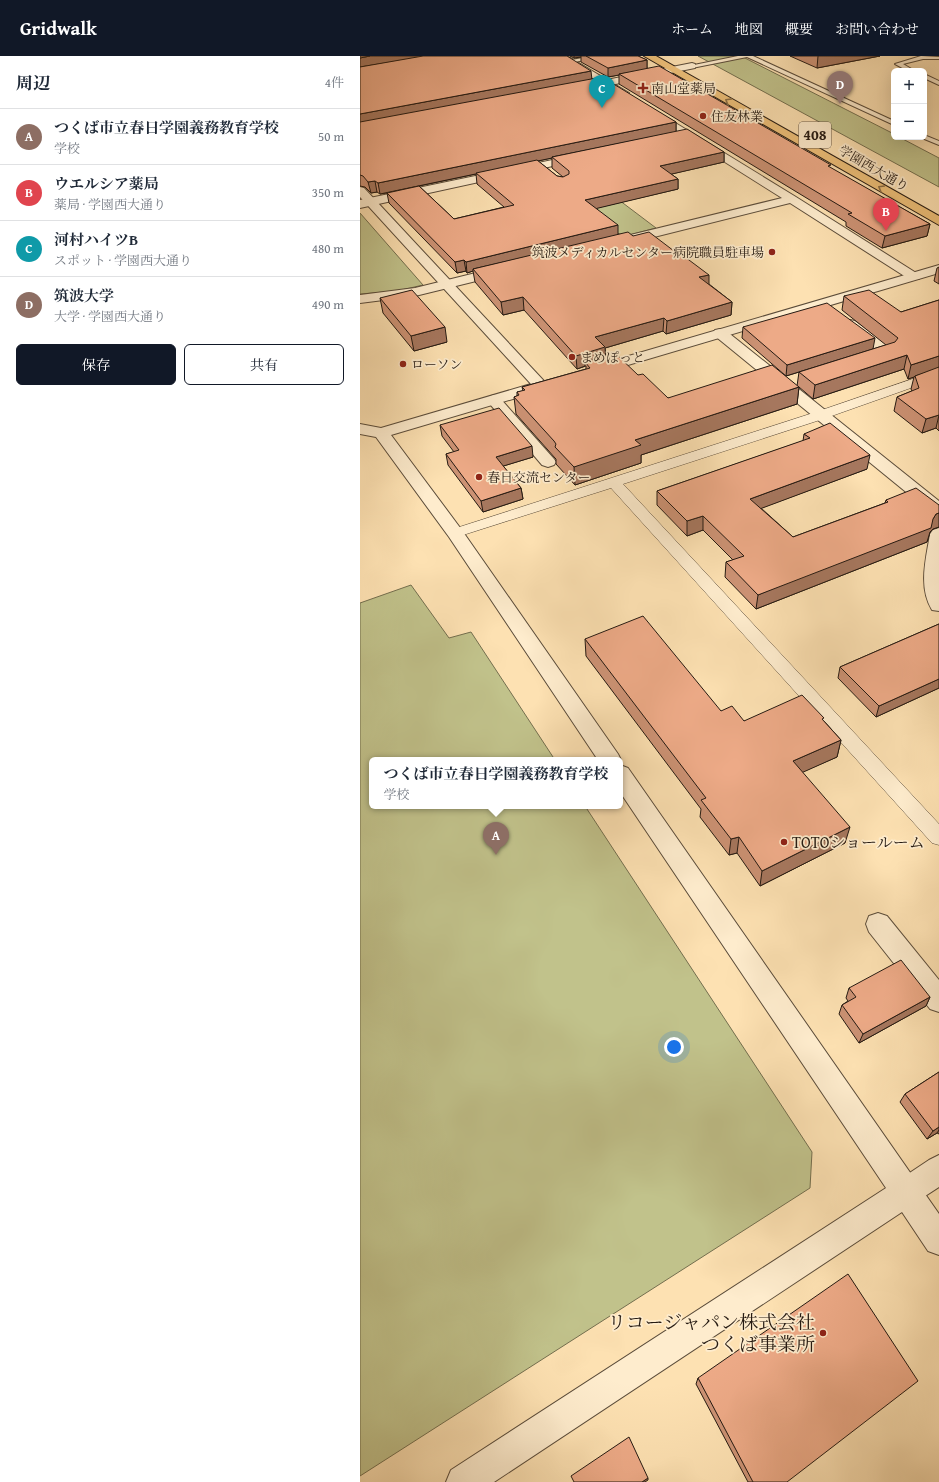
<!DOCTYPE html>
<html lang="ja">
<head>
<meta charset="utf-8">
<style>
	body { margin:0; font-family:"Gentium Book Plus","Noto Serif JP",serif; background:#f6f6f7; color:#1f2937 }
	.controls { position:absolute; right:12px; top:12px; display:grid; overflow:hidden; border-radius:6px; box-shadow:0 4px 16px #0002 }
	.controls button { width:36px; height:36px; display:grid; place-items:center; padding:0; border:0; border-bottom:1px solid #e0e1e3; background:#fff; color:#1f2937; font:20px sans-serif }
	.you { position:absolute; left:314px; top:991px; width:14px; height:14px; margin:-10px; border:3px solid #fff; border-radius:50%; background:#1a73e8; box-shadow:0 0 0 6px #1a73e833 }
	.badge { display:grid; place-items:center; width:26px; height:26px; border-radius:50%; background:#111827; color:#fff; font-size:13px; font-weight:700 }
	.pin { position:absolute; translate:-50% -33px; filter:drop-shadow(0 1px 2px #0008) }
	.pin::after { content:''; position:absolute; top:21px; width:14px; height:12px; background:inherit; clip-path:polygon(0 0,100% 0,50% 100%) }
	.popup { position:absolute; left:9px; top:701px; width:254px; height:52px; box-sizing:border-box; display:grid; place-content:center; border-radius:6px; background:#fff; filter:drop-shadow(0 1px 3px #0005); font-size:13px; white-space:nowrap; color:#747a83 }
	.popup b { font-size:15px; color:#1f2937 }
	.popup::after { content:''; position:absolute; left:50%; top:100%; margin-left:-8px; border:8px solid transparent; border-top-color:#fff }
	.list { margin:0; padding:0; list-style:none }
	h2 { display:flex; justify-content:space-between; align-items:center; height:52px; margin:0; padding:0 16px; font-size:17px }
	h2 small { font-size:13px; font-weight:400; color:#747a83 }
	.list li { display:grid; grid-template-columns:26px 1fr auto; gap:12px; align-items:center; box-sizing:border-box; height:56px; padding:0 16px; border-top:1px solid #e0e1e3 }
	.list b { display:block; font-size:15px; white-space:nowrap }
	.list p { margin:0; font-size:13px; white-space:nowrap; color:#747a83 }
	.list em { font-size:13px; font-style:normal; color:#747a83 }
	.actions { display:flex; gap:8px; padding:12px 16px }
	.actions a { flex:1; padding:9px 0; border:1px solid #111827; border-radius:6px; text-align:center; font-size:14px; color:#111827 }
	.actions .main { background:#111827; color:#fff }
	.map { position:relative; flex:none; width:579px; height:1426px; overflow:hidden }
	header { display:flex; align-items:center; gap:24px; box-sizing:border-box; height:56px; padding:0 20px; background:#111827; color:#fff }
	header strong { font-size:19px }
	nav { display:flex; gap:22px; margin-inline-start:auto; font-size:14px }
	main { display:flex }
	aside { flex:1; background:#fff }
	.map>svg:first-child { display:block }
	.green { fill:#c1c28b; stroke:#736e4e }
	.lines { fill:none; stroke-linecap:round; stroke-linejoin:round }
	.service-casing { stroke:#5b4c3a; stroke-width:2 }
	.pedestrian-casing { stroke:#5b4c3a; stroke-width:1 }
	.minor-casing { stroke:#5b4c3a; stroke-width:2 }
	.tertiary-casing { stroke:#5b4c3a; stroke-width:2 }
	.trunk-casing { stroke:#251a12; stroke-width:2 }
	.service { fill:#feeccd; fill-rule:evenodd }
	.pedestrian { fill:#feeccd; fill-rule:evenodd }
	.minor { fill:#feeccd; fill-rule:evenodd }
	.tertiary { fill:#feeccd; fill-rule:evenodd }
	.trunk { fill:#eec079; fill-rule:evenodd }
	.wall { fill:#cc9274; stroke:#251a12; fill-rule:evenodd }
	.shaded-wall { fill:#a6775e; stroke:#251a12 }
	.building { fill:#edaa87; stroke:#251a12 }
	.oneway { stroke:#8a6d46 }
	.poi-dot { fill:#8f2418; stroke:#feeccd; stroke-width:1.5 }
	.labels { text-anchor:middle; stroke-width:3.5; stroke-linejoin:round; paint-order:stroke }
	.far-poi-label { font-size:13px; fill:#251a12; stroke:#feeccd; text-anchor:start }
	.far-street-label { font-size:13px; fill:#251a12; stroke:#feeccd }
	.shield { fill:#feeccd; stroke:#66594a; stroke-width:1 }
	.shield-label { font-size:15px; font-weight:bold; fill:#251a12 }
	.poi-label { font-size:16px; fill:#251a12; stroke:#feeccd; text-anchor:start }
	.near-poi-label { font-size:19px; fill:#251a12; stroke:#feeccd; text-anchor:end }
</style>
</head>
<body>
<header>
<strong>Gridwalk</strong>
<nav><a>ホーム</a><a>地図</a><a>概要</a><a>お問い合わせ</a></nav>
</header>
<main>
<aside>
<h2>周辺<small>4件</small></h2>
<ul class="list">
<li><span class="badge" style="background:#8d6e63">A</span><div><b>つくば市立春日学園義務教育学校</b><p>学校</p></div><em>50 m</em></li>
<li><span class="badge" style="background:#e0444e">B</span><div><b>ウエルシア薬局</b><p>薬局 · 学園西大通り</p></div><em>350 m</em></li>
<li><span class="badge" style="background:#0f9aa8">C</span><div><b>河村ハイツB</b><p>スポット · 学園西大通り</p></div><em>480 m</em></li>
<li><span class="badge" style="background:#8d6e63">D</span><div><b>筑波大学</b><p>大学 · 学園西大通り</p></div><em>490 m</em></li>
</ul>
<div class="actions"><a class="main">保存</a><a>共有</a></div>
</aside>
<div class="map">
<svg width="579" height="1426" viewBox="0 0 579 1426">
	<rect width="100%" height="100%" fill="#fde1b2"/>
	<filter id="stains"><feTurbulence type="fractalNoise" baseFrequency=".005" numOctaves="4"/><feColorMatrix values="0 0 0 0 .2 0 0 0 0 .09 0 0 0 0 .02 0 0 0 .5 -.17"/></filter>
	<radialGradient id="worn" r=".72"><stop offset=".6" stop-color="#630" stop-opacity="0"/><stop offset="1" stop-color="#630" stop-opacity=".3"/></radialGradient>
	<path class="green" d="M338,0H381L534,78V81H539L579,102V131Z
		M251,138L296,172L262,181L218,146Z
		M0,157L63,229L37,235L0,238Z
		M51,529L89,582L111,576L195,704H12V750H225L452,1096L450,1132L0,1420V547Z"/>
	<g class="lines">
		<defs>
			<path id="service" d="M378,0H393L534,65V69L387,1L332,12L329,10Z
				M561,0L579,1V3H563L543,8L555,15H548L535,8Z
				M228,1L230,3L209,7L206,5Z
				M564,18L579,25V29L564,22Z
				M564,79L579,85V89L562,82Z"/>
			<path id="pedestrian" d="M579,314V322L466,362L263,428L579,768V789L572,787L251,432L100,480L95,482L90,480L87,477L90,474L456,356Z"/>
			<path id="minor" d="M195,0H207L269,37L267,39H261Z
				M291,52L436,141L561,220L559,223H549L430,147L262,189L258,188L256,185L258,182L422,142L287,57L286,55Z
				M221,98L225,99L226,101L225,103L0,152V144Z
				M144,210L150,214L149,217L55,240L0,247V239L55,232Z
				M490,264L495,265L532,292L534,295L532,298L506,306L501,305L499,302L501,299L516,294L485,271L483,268L485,265Z
				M360,273L365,274L579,445V459L573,458L355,280L353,277L355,274Z
				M134,339L139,341L194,403L196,406L194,409L188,411L182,409L129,347L126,344L129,341Z
				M579,472V555L572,554C558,531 566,503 570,478L573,474Z
				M518,857L527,860L579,924V956L570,953L509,876L506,868L509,860Z
				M579,1099V1131L556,1146L546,1151L536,1146L531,1136L536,1126L569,1104Z"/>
			<path id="tertiary" d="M332,7L335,8V12L221,35L216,32L221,29Z
				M0,131L4,132L184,325L190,326L193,329L190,332L31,379L101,473L258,698L261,704L260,706V704H238L89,481L16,381L0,378V368L21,372L171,328L0,141Z
				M579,209V217L241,317H231L229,314L231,311Z
				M260,709L268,712L579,1158V1199L568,1195L542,1156L134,1426H86L91,1414L526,1132L260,736Z"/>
			<path id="trunk" d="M284,0H296L579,160V169Z"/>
		</defs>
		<use href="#service" class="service-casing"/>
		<use href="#pedestrian" class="pedestrian-casing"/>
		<use href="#minor" class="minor-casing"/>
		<use href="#tertiary" class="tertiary-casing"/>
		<use href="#trunk" class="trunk-casing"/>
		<use href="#service" class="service"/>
		<use href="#pedestrian" class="pedestrian"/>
		<use href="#minor" class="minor"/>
		<use href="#tertiary" class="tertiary"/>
		<use href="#trunk" class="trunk"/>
	</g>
	<path class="wall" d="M0,0L232,23L316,66V75L364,96V106L311,118L318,123V133L236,152L258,178L273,180L349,228L372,246L371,259L306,278L303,275L245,292L246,300L278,319L308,342L437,330L439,316L426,320L382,282L383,271L513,293L526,289L482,254L484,240L541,256L579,244V375L576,372L562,377L534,355L537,341L552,335L551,333L554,321L548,323L544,313L453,343L439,331L437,348L281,399V407L215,429L196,408V403L195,402L156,358L154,341L157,340V336L163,335L162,331L226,313V310L217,313L164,254L143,259L115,226L113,215L107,217L106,215L97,217L29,147L27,137L20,138L17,136L11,137L5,131L0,130ZM192,102V112L203,121L197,120L178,105ZM116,118L117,128L144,151L94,163L59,130Z
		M210,0H278L287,4V12L470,112L570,168L567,180L522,192L486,170V166L259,28V19L248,21L221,6V1L214,2Z
		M430,0H520L457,12Z
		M579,211V228L574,225L577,212Z
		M20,242L87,286L54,295L23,257Z
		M80,369L173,401L143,410L161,432L163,443L123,456L88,409L86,398L94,396L82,380Z
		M444,378L507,413L401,452L433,481L525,447L526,444L579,449V471L573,473L570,476L567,486L396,553L365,521L366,506L373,504L343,474L327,480L297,449V435L443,385Z
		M579,568V632L516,661L478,622L480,611Z
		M225,583L361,655L384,665H464L481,684L477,701L442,716L485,787L400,830L377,797L369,799L340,761L341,753L226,600Z
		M489,932L570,941L566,950L499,987L479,958L482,949L488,945L486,942Z
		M579,1016V1078L577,1077L567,1083L540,1046L545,1038Z
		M338,1322L427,1426H388L336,1328Z"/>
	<path class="shaded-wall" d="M10,0H69L0,11V2Z
		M214,0H221V1L214,2Z
		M458,0H520L457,12Z
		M287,4V14L259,18V19L248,21V12Z
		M231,15L232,24L0,68V58Z
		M316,66V76L192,101V102L20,138L18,127Z
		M364,96V106L299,121L300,110Z
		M318,123V133L226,155L225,144Z
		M15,125L17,136L11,137L8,126Z
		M570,168L567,180L522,192L525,180Z
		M258,169V180L113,213V215L107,217L106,206Z
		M104,204L106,215L97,217L95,206Z
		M349,219V231L339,221Z
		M163,241L164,254L143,259L141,246Z
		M372,246L371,259L306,278L307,265Z
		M304,262L303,275L245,292L246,304L225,306V310L217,313L216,300L235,281Z
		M85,271L87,286L54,295L51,280Z
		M515,282L513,293L426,320L427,309Z
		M547,299L544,313L453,343L455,329Z
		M579,300V313L555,320L554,321L548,323L551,309Z
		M439,331L437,348L281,399V407L215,429L214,411L275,384Z
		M579,359L576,372L562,377L566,363Z
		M172,390L173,401L137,412L136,401Z
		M510,399L507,413L389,457L390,443Z
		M161,432L163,443L123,456L121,445Z
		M579,457V471L573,473L570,476L567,486L396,553L398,539L573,463L576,458Z
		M343,460V474L327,480V465Z
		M579,623V632L516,661L519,650Z
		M481,684L477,701L430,722L433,705Z
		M490,771L485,787L400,830L402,815Z
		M379,781L377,797L369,799L371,783Z
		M570,941L566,950L499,987L503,978Z
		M579,1071V1074L577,1077L567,1083L573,1075Z
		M288,1422V1424L285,1426H282Z"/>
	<path class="building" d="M0,0H10L0,2Z
		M63,0H207L231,15L0,58V11Z
		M226,0H278L287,4L248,12Z
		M299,10L471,109L468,110L570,168L525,180L488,158L492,157L259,18Z
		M242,21L316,66L18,127L15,125L8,126L3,120L0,119V66Z
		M327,73L364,96L300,110L318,123L225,144L258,169L106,206L104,204L95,206L27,137L59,130L94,163L154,149L116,117L177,104L197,120L203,121L209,118V115L192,101Z
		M268,176L273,180L289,176L314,195H317L349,219L339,221L372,246L307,265L304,262L235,281L245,291L216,300L163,241L141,246L113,213Z
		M52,234L85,271L51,280L20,242Z
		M509,234L541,256L579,244V300L551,309L547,299L455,329L439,316L535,286L538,282L484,240Z
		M467,247L515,282L427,309L383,271Z
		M255,297L278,319L283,318L308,342L412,309L439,331L275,384L281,389L214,411L195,391L196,388L194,385L154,341L159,339L157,336L165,334L162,331L230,312L225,306Z
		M579,311V359L566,363L537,341L559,332L555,320Z
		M139,352L172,390L136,401L161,432L121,445L86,398L99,394L80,369Z
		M470,367L510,399L390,443L433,481L528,446L526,444L556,432L579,449V457L576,458L573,463L571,472L398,539L366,506L384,500L343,460L327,465L297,435L450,382L444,378Z
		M283,560L361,655L372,650L384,665L442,639L464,662L462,663L481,684L433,705L490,771L402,815L379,781L371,783L341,744L346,742L225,583Z
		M579,568V623L519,650L480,611Z
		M541,904L570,941L503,978L482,949L496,941L489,932Z
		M579,1016V1071L573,1075L545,1038Z
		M488,1218L558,1325L427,1426H393L338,1322Z
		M269,1381L288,1422L282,1426H214L211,1420Z"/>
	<defs><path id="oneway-chevron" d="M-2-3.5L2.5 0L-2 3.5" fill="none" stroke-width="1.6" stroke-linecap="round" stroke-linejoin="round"/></defs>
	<g class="oneway">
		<use href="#oneway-chevron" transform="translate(368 45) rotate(-150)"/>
		<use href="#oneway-chevron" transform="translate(521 132) rotate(-150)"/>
	</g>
	<g class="poi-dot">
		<path d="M281 26h4v4h4v4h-4v4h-4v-4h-4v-4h4z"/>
		<circle cx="343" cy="60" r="4"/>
		<circle cx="412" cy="196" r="4"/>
		<circle cx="212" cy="301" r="4"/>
		<circle cx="43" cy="308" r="4"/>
		<circle cx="119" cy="421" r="4"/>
		<circle cx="424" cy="786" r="4"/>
		<circle cx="463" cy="1277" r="4"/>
	</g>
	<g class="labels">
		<g class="far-poi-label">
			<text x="291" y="37">南山堂薬局</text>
			<text x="351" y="65">住友林業</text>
			<text x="404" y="201" text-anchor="end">筑波メディカルセンター病院職員駐車場</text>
			<text x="220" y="306">まめぽっと</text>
			<text x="51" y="313">ローソン</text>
			<text x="127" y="426">春日交流センター</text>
		</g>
		<g class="far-street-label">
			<text transform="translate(514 112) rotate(30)" y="5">学園西大通り</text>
		</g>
		<rect class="shield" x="439" y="66" width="32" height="26" rx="3"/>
		<g class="shield-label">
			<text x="455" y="84">408</text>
		</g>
		<g class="poi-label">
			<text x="432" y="792">TOTOショールーム</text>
		</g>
		<g class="near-poi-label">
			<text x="455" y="1273">リコージャパン株式会社<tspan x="455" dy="22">つくば事業所</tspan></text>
		</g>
	</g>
	<rect width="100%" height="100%" filter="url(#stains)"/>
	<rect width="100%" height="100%" fill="url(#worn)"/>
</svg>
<div class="controls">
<button>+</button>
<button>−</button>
</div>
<div class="you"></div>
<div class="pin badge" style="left:136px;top:799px;background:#8d6e63">A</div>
<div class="popup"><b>つくば市立春日学園義務教育学校</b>学校</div>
<div class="pin badge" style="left:526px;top:175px;background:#e0444e">B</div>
<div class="pin badge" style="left:242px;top:52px;background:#0f9aa8">C</div>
<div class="pin badge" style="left:480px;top:48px;background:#8d6e63">D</div>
</div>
</main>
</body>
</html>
